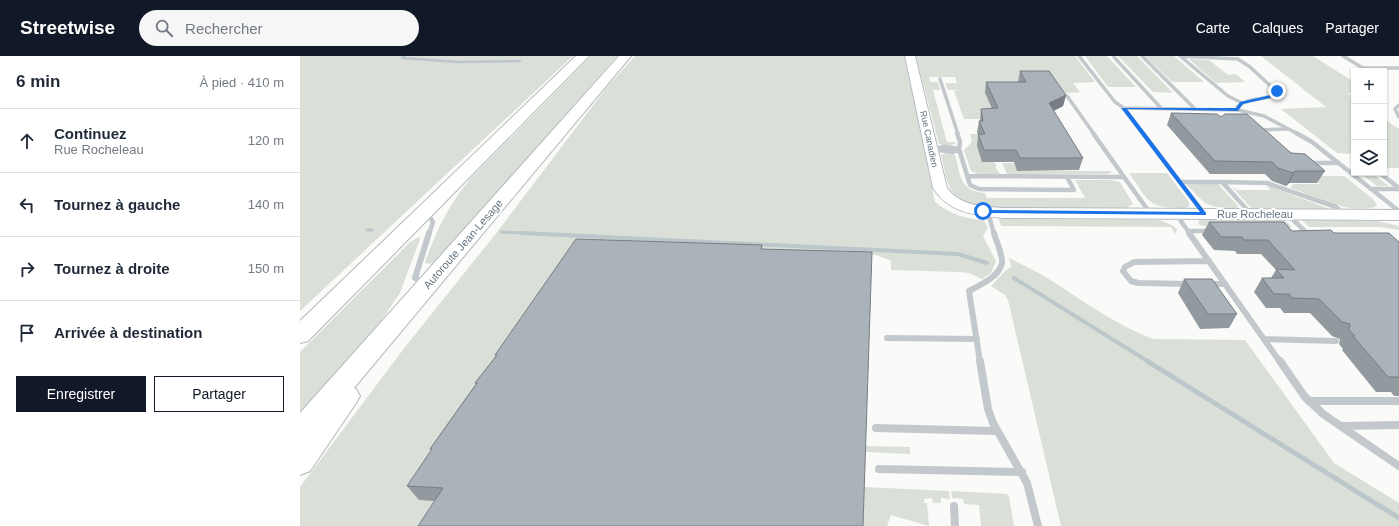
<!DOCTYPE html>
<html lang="fr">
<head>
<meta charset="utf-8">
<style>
	body { margin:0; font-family:Arial,sans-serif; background:#f6f6f7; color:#1f2937 }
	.controls { position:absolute; right:12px; top:12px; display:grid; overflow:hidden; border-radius:0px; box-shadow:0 1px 3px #0004 }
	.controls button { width:36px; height:36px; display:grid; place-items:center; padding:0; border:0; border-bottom:1px solid #e0e1e3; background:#fff; color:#1f2937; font:20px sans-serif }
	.stop { position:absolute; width:12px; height:12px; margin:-9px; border:3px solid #1a73e8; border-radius:50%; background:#fff }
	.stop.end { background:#1a73e8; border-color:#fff; box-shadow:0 1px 4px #0008 }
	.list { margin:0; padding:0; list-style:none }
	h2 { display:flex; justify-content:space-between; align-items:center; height:52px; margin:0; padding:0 16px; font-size:17px }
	h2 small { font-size:13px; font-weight:400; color:#747a83 }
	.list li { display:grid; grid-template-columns:26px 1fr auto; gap:12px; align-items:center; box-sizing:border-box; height:64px; padding:0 16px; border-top:1px solid #e0e1e3 }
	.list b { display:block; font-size:15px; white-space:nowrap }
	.list p { margin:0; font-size:13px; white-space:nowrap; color:#747a83 }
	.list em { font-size:13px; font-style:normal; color:#747a83 }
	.actions { display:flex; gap:8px; padding:12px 16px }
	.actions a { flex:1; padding:9px 0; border:1px solid #111827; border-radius:0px; text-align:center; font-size:14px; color:#111827 }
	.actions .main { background:#111827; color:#fff }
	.icon { flex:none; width:22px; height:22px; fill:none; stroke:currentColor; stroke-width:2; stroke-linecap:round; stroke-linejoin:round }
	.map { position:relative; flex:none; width:1099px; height:470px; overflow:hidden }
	header { display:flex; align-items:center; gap:24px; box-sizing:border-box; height:56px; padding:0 20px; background:#111827; color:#fff }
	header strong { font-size:19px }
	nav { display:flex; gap:22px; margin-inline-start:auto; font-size:14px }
	.search { width:280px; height:36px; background:#f6f6f7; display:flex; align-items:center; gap:10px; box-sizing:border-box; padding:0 14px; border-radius:22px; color:#747a83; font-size:15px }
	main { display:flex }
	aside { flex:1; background:#fff }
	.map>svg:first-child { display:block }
	.green { fill:#dadfd7 }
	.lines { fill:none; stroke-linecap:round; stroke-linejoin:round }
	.stream-far3 { stroke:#bbc7cb; stroke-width:2.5 }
	.stream-far2 { stroke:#bbc7cb; stroke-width:3 }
	.stream-far1 { stroke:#bbc7cb; stroke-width:4 }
	.stream { stroke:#bbc7cb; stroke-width:5 }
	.secondary-casing { stroke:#b3babf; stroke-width:2 }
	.highway-casing { stroke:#b4b9bd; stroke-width:2 }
	.lane-far3 { stroke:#c3c8cc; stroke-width:3.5 }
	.lane-far2 { stroke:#c3c8cc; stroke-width:4.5 }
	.lane-far1 { stroke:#c3c8cc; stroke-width:6 }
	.lane { stroke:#c3c8cc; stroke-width:8 }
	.secondary { fill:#fff; fill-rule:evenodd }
	.highway { fill:#fff; fill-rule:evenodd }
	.wall { fill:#929a9f }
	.shaded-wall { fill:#777d82 }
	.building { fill:#aab3b9; stroke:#777d82 }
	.route { fill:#1a73e8 }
	.labels { text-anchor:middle; stroke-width:4; stroke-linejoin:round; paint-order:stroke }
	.far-street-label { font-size:9px; fill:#657683; stroke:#fff }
	.street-label { font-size:11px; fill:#657683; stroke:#fff }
</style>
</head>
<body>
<header>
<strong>Streetwise</strong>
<div class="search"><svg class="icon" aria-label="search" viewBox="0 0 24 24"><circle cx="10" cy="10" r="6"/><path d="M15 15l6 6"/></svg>Rechercher</div>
<nav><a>Carte</a><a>Calques</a><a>Partager</a></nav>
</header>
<main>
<aside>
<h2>6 min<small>À pied · 410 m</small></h2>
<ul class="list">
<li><svg class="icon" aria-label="ahead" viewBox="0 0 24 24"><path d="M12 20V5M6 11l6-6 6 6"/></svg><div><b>Continuez</b><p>Rue Rocheleau</p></div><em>120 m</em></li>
<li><svg class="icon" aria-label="left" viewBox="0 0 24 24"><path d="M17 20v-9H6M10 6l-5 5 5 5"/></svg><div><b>Tournez à gauche</b></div><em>140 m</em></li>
<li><svg class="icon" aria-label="right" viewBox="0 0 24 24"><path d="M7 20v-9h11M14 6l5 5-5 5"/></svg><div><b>Tournez à droite</b></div><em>150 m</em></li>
<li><svg class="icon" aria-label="arrive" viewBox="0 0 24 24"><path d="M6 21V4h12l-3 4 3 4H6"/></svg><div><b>Arrivée à destination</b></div></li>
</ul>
<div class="actions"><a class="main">Enregistrer</a><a>Partager</a></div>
</aside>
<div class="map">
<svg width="1099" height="470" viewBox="0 0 1099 470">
	<rect width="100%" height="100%" fill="#fafaf8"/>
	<path class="green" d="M0,0H273L0,255Z
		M291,0H317L139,202L132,207L127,208L125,206C138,172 148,150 171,122Z
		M335,0H604L635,146C650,158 665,163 684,164L688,172L683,180L696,205L691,217L682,223L669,217L659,216L591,214V205L576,199L338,191L154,446L139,470H0V431L105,291L194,180L307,31Z
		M616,0H775L795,26L773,27L780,36L755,38L718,26L685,37L691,52H683L688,63H664L654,35L660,34H648L645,27H657L655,21H629L630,26H638L640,34H633L647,86H655L656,87C650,91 645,90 639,88Z
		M785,0H807L836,31H808Z
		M818,0H837L873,37L853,36Z
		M845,0H874L904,26H872Z
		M961,0H1013L1054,26V37H1047L1054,42V98L1037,97L981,53L1026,51Z
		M889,3L909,4L928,19L936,18L945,26L916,27Z
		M1084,63L1099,73V112H1084Z
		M670,78H677L682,90L697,110H695L700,118H678L671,115L664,94L672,86Z
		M647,97L655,99C661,120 659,135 685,137L687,142H785L775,124H811L820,126L833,148L826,152L697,151C682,150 658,148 650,132C645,122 644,109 641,99Z
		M702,107H714L718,115H813L808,118H707Z
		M829,117H867L889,146V150L886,152C847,152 850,147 829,117Z
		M1061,118H1073L1089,130H1077Z
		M1011,120H1044L1073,143L1077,149L1075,151C1046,158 1017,141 991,132L993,128H1020Z
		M886,128H918L938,150L937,152C906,152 906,149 886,128Z
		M931,130L937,134H970L967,130H969L1030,153L951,152Z
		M699,163L860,164L874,170L877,174L875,178L871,171L701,170Z
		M899,164H985L992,171L902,170L898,168Z
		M1002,164L1078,165L1099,170V174L1080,171H1009Z
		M119,181L120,183L100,237L81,265L0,357V296L110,186Z
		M709,202C723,209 739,216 752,225C785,246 816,269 853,283L945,284L1034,407L1099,447V470H761L708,244L705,239L691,230L705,215L711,211Z
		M566,390L610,391V398L565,396Z
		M564,431L649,435L650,443L641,442V447H633L632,442L624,443V447H627L629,470L591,459L587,470H563Z
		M651,435L707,438L709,441L714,470H681L679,449L664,448L663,443L652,442Z"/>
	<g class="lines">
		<path class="stream-far3" d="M105,0L102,2L158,6L220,5"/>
		<path class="stream-far2" d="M67,174H72
			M201,176L243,178"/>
		<path class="stream-far1" d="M222,177L658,198L687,207
			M714,222L849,306"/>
		<path class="stream" d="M847,305L1099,462"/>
		<defs>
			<path id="secondary" d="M605,0H615L647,132C660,150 684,151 704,152L1099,154V164L704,162C675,159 650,158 633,132Z"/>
			<path id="highway" d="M276,0H289L8,285L0,287V265Z
				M319,0H331L54,332L56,333L60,340L56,347L10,415L0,419V357Z"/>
		</defs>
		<use href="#secondary" class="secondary-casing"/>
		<use href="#highway" class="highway-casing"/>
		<path class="lane-far3" d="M779,0L815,46L824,52L844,78
			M842,0L895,53
			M880,0L938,3L950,11L978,37C965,46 949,40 937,51L938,54
			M880,0L928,40L942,47
			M1043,0L1063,12H1099
			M814,1L861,52
			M640,23L658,78
			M767,40L794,78
			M1099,49L1095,53L1099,61
			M824,52L938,54L964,60L998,78
			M960,74L986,73"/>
		<path class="lane-far2" d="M657,77L660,86L659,93L670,129L679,133L774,134L767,121
			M793,77L824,121
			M843,77L904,158
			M996,77L1012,86L1099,155
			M631,93L653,96L659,93L644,91L636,93
			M1008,107H1038
			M1080,117L1099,132
			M667,120L824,121L850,157
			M880,126H922
			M1071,133H1099
			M688,156L694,178
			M876,158L890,178
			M951,158L922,126L967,127L1036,151L1045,158
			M987,158L1008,178
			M122,160H129L133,166L129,178
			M888,175H911"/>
		<path class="lane-far1" d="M889,177L980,306
			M1007,177L1009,179
			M124,227L115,222L129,177
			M890,228L838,227L831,225L823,215L825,211L834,206L909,205
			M907,228H925
			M587,282L677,283
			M964,283L1036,285
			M680,306L669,235C680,229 699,221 702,207C703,199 696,185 694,177"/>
		<path class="lane" d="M680,305L688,353L693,367L727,427L738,470
			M980,305L1005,341L1023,358L1099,410
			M1009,345H1099
			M1042,370L1099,369
			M576,372L697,375
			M579,413L722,416
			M654,450L655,470"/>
		<use href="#secondary" class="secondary"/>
		<use href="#highway" class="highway"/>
	</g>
	<path class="wall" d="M720,15L766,39L763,50L753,55L783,102L779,114L717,115L714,106H682L677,90L678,79L677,76L679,65H680L681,53H692L685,37L686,26H718Z
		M871,57L921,61L1025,115L1017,127H989L986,130L972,125L965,118H910L867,69Z
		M909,166L992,175L1034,177L1099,186V340H1094L1091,336H1076L1042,294L1043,293L1039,288L1040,283L1032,280L1010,257H984L980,252H966L954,236L962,222H971L976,214L961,198H937L935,195L914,194L902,179Z
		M462,189V193L134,445L119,444L107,430L132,394L130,393L176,328L175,327L196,300L195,299Z
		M884,223L937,258L929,272L900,273L878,237Z"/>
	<path class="shaded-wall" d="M766,39L763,50L746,59L749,47Z
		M995,115L989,127L986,130L993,117Z"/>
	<path class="building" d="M720,15H749L766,39L749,47L783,102H720L716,94H684L678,78H685L679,65H683L681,53L698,52L686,26H726Z
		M871,57L917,58L921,61L925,58H947L991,97L1005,98L1025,115H995L993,117L978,112L972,106L915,105Z
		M909,166H984L992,175L1031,174L1034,177H1089L1099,186V321H1088L1053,280H1055L1049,274L1050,268L1042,266L1019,243L992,242L989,238H974L962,222H984L976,213L995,214L968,184H944L942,181H921Z
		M276,183L462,189L461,193L572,196L563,470H118L143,432L107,430L132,393H130L177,327H175L197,299H195Z
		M884,223H912L937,258H908Z"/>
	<path class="route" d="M978,34L979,40L943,48L938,55L827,53L906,157V159L683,157L681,155L683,154L900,156L821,52H936L940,46L975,38L976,34Z"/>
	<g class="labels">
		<g class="far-street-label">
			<text transform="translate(629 83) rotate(78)" y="3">Rue Canadien</text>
		</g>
		<g class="street-label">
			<text x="955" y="162">Rue Rocheleau</text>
			<text transform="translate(163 188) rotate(-49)" y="4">Autoroute Jean-Lesage</text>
		</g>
	</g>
</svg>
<div class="controls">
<button>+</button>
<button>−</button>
<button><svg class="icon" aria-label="layers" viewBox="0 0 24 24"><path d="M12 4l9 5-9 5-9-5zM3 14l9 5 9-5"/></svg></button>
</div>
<div class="stop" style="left:683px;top:155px"></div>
<div class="stop end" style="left:977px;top:35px"></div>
</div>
</main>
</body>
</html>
